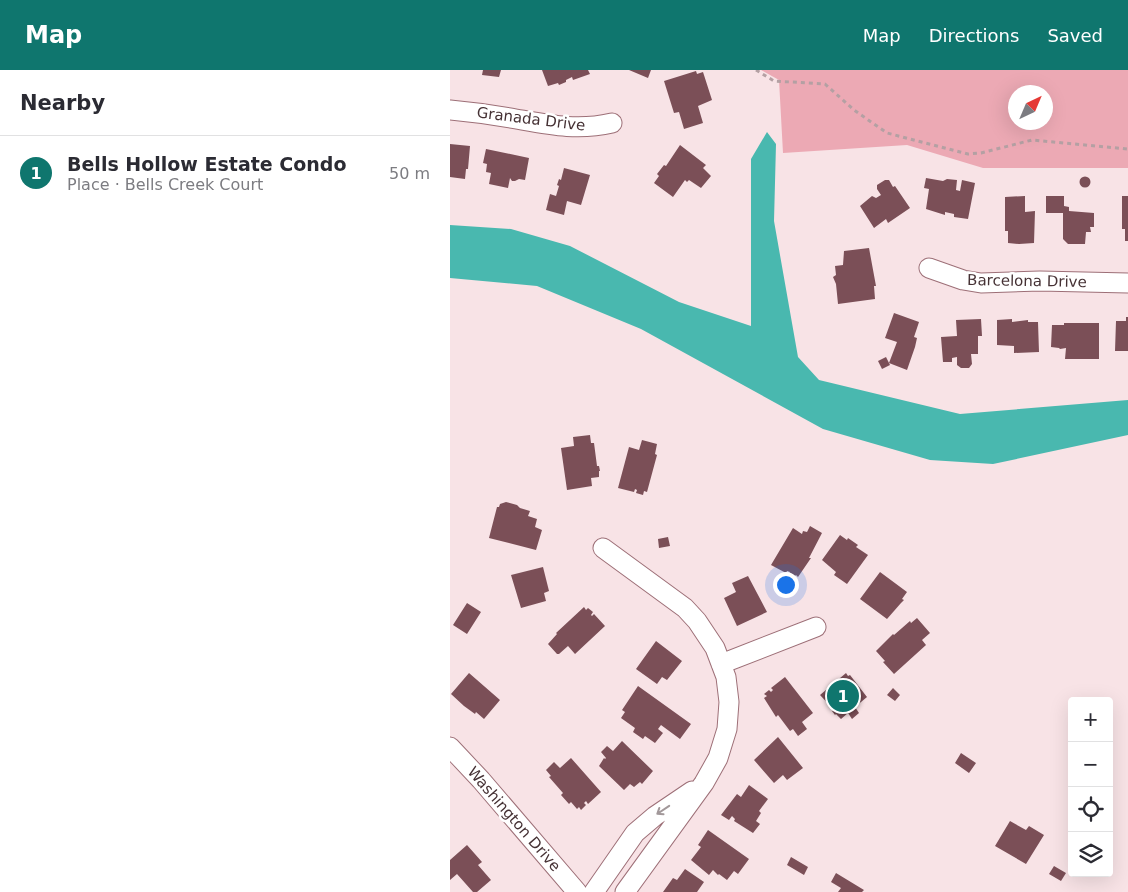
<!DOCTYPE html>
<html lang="en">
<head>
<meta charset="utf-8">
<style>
	body { margin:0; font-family:"DejaVu Sans",sans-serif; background:#f2f2f3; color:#2b2b33 }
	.controls { position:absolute; right:15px; bottom:15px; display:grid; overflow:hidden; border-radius:5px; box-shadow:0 5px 20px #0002 }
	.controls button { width:45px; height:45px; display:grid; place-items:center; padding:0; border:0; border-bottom:1px solid #e1e1e2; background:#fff; color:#2b2b33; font:25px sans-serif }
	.compass { position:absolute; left:558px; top:15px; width:45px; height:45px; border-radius:50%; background:#fff; box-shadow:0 5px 20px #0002; rotate:44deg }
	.you { position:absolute; left:335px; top:514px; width:18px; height:18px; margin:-12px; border:4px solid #fff; border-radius:50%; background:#1a73e8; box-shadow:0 0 0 8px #1a73e833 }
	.badge { display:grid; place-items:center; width:32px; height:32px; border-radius:50%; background:#0f766e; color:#fff; font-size:16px; font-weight:700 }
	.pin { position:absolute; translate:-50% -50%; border:2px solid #fff; box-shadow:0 1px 5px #0006 }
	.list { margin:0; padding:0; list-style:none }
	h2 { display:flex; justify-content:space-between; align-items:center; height:65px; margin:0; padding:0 20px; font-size:21px }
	h2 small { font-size:16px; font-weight:400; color:#7c7c81 }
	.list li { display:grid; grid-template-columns:32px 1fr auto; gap:15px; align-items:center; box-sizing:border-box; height:75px; padding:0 20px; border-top:1px solid #e1e1e2 }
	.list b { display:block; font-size:19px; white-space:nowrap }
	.list p { margin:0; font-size:16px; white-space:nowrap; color:#7c7c81 }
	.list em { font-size:16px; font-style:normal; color:#7c7c81 }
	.icon { flex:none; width:28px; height:28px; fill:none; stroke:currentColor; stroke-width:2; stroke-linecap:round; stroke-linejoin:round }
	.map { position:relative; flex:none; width:678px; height:822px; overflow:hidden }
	header { display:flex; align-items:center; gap:30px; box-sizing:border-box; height:70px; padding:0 25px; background:#0f766e; color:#fff }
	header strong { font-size:24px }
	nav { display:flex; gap:28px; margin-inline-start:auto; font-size:18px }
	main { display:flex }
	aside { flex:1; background:#fff }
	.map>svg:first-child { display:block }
	.green { fill:#eca9b4; fill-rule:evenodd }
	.water { fill:#49b8af }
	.building { fill:#7b4f57 }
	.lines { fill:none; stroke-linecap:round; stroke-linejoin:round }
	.minor-casing { stroke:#9d6f77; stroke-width:21 }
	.path { stroke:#b4a0a3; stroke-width:3; stroke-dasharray:4 4; stroke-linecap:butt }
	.minor { stroke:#fff; stroke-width:19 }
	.oneway { stroke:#a2989a }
	.labels { text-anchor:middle; stroke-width:5; stroke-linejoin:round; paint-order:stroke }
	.street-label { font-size:15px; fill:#453134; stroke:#fff }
</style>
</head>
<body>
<header>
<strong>Map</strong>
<nav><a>Map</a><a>Directions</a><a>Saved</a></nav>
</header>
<main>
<aside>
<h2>Nearby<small></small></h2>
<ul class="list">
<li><span class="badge">1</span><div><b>Bells Hollow Estate Condo</b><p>Place · Bells Creek Court</p></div><em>50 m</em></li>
</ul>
</aside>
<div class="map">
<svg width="678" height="822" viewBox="0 0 678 822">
	<rect width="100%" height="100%" fill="#f8e3e6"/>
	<path class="green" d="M311,0H678V98H533L457,75L333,83L329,10ZM566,22H596V52H566Z"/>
	<path class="water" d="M317,62L326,74L324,151L348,287L369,310L510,344L678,330V365L543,394L480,390L373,359L191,259L87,216L0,208V155L61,159L120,176L229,232L301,256V89Z"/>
	<path class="building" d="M33,0H51L49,7L32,5Z
		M92,0H138L140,4L123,10L122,7L116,10V12L109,15L108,13L98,16Z
		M179,0H201L198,8Z
		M246,1L247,4L253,2L262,30L248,36L253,53L234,59L229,42L224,43L214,11Z
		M0,74L20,76L18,99H16L15,109L0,107Z
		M230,75L256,95L253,98L261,106L251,118L239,110L237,112L235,110L223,127L204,113L209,106L207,104L214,95L216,96Z
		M36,79L79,88L75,110L69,109L65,111H62L60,108L58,118L39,114L41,103L36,102L37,94L33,93Z
		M114,98L140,105L131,135L117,131L114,145L96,140L100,124L106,126L109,116L107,115L109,109L111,110Z
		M629.5 112a5.5 5.5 0 1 1 11 0a5.5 5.5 0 1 1-11 0Z
		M476,108L493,111L497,109L507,110L506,120L510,121L512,110L525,113L518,149L504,147V144L495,142V145L476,139L479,119L474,118Z
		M435,110H439L443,117L445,116L460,138L438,153L436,149L424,158L410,136L422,126L426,128L431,125L427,119V115Z
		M575,126V142L585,141L584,173L569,174L558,173V161H555V127Z
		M596,126H614V136L619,137V141L644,143V157H640L641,162H636L635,174H618L613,169V143H596Z
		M672,126H678V171H675V159H672Z
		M419,178L426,216H424L425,229L388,234L386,214L383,207L386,205L385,196L393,195L394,181Z
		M444,243L469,252L464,267L467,268L465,277L457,300L439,293L447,272L435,268Z
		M676,247H678V281H665L666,251H676Z
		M531,249L532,266H528V284H521L522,294L519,298H511L507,295V287L502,288V292H493L491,267L507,266L506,250Z
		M562,249V252L578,250V252H588L589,282L564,283V276L547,275V250Z
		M614,253H649V289H615L616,278L610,279L609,278L601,277L602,255H614Z
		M436,287L440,295L432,299L428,291Z
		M140,365L141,373H144L147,396H149L150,401H149V407L141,408L142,416L117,420L111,378L124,376L123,367Z
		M192,370L207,374L205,384L207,385L197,422L194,421L193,425L186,423L187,420L185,419L184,422L168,418L179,377L189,380Z
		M56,432L67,435L70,438L80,441L78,446L87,449L85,457L92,460L86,480L39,468L47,437H49L50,434Z
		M360,456L372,463L359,488H361L348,507L346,505L344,507L339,504L340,502L337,501L336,503L321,495L343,458L352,464L353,461L357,462Z
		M390,465L397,470L398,468L408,475L406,477L418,485L397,514L384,505L386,502L372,490Z
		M218,467L220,476L209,478L208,469Z
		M93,497L99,521L94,523L96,531L71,538L61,505Z
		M430,502L457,522L452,529L454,530L451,533L437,549L410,529Z
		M298,506L317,542L287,556L274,528L286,522L282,513Z
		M17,533L31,542L17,564L3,555Z
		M134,537L136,540L138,538L143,542L141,545L142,546L144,544L155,556L125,584L118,576L109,584H107L98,574L107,564L106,563Z
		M467,548L480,563L472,570L476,575L444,604L433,592L435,591L426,581L443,564L444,565L460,551L461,553Z
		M206,571L232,591L217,610L212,607L207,614L186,599Z
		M19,603L50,630L34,649L26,642L25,644L14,636L1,624Z
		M396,603L398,606L400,605L417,627L405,637L409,643L402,649L398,643L391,649L386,644L385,645L382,641L384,640L370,625Z
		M335,607L363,643L352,652L357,659L348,666L343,659L340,661L328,645L326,647L314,628L317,626L314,624L319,620L321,622L323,620L321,618Z
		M188,616L241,654L230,669L211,655L208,659L213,663L205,673L195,666L193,669L183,662L185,658L171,648L175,642L172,640Z
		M443,618L450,625L445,631L437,625Z
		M328,667L353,698L337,710L333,705L324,713L304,690Z
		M172,671L203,701L192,714L190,712L184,717L180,714L174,720L149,696L154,688L155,689L156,688L151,682L157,676L163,681Z
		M511,683L526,693L519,703L505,693Z
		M121,688L151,722L138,734L136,731L134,733L136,735L131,740L129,737L127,739L121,732L119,734L111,725L113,723L99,707L101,706L96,700L104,692L110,698Z
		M299,715L318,729L309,741L311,743L306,751L310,754L303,763L284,751L285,749L282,746L279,750L271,745L287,724L291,727Z
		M560,751L576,760L579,756L594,765L576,794L545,776Z
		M258,760L299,789L288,804L284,801L277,810L269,804L268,805L263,800L259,805L241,790L251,777L248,775Z
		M17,775L32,792L28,795L41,810L27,822H23L7,804L0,810V790Z
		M341,787L358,797L354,805L337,795Z
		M604,796L616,803L611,811L599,804Z
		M235,799L254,812L247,822H213L223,808L227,810Z
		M386,803L414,820L412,822H388L391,818L381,812Z"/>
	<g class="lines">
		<defs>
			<path id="minor" d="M0,40C22,42 44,45 66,49C100,55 128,61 162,53
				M479,198L513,210L531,213L590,211L678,213
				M153,478L235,538L247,551L265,578L276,607L279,632L277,659L268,688L254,713L175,822
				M271,594L366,557
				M0,677L31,710L127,822
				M144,822L185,763L205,746L242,721"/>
		</defs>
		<use href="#minor" class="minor-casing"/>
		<path class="path" d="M306,0L324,11L375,14L404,40L437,63L518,84L531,83L582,70L678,79"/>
		<use href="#minor" class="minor"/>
	</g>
	<defs><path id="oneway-shaft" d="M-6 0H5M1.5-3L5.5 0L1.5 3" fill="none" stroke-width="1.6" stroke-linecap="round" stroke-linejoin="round" transform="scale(1.25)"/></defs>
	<use class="oneway" href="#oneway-shaft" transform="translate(213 740) rotate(146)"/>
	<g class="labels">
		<g class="street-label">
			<text transform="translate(81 49) rotate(7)" y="5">Granada Drive</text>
			<text transform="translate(577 211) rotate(1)" y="5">Barcelona Drive</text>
			<text transform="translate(64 749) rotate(49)" y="5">Washington Drive</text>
		</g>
	</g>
</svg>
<div class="controls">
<button>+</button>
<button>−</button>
<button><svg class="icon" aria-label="locate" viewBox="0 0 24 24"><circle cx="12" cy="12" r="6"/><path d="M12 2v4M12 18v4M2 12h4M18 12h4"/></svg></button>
<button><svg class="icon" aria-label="layers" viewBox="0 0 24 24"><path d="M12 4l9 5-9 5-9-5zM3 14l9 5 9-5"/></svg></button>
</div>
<svg class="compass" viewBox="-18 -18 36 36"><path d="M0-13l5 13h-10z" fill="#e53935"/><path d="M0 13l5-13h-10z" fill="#7c7c81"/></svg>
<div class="you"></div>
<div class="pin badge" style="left:393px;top:626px">1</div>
</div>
</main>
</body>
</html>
